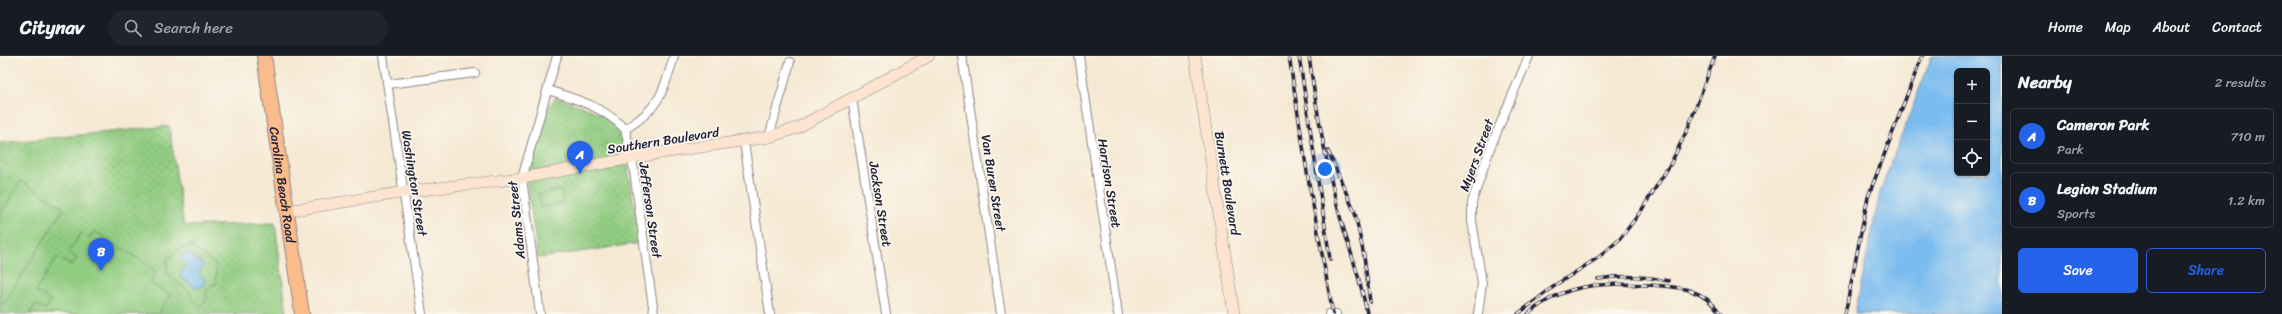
<!DOCTYPE html>
<html lang="en">
<head>
<meta charset="utf-8">
<style>
	body { margin:0; font-family:Sriracha,sans-serif; background:#20242c; color:#f1f3f6 }
	.controls { position:absolute; right:12px; top:12px; display:grid; overflow:hidden; border-radius:6px; box-shadow:0 1px 3px #0004 }
	.controls button { width:36px; height:36px; display:grid; place-items:center; padding:0; border:0; border-bottom:1px solid #363941; background:#171b24; color:#f1f3f6; font:20px sans-serif }
	.you { position:absolute; left:1325px; top:113px; width:14px; height:14px; margin:-10px; border:3px solid #fff; border-radius:50%; background:#1a73e8; box-shadow:0 0 0 6px #1a73e833 }
	.badge { display:grid; place-items:center; width:26px; height:26px; border-radius:50%; background:#2563eb; color:#fff; font-size:13px; font-weight:700 }
	.pin { position:absolute; translate:-50% -33px; filter:drop-shadow(0 1px 2px #0008) }
	.pin::after { content:''; position:absolute; top:21px; width:14px; height:12px; background:inherit; clip-path:polygon(0 0,100% 0,50% 100%) }
	.list { margin:0; padding:0; list-style:none }
	h2 { display:flex; justify-content:space-between; align-items:center; height:52px; margin:0; padding:0 16px; font-size:17px }
	h2 small { font-size:13px; font-weight:400; color:#9ea1a6 }
	.list li { display:grid; grid-template-columns:26px 1fr auto; gap:12px; align-items:center; box-sizing:border-box; height:56px; margin:0 8px 8px; padding:0 8px; border:1px solid #363941; border-radius:6px }
	.list b { display:block; font-size:15px; white-space:nowrap }
	.list p { margin:0; font-size:13px; white-space:nowrap; color:#9ea1a6 }
	.list em { font-size:13px; font-style:normal; color:#9ea1a6 }
	.actions { display:flex; gap:8px; padding:12px 16px }
	.actions a { flex:1; padding:9px 0; border:1px solid #2563eb; border-radius:6px; text-align:center; font-size:14px; color:#2563eb }
	.actions .main { background:#2563eb; color:#fff }
	.icon { flex:none; width:22px; height:22px; fill:none; stroke:currentColor; stroke-width:2; stroke-linecap:round; stroke-linejoin:round }
	.map { position:relative; flex:none; width:2002px; height:258px; overflow:hidden }
	header { display:flex; align-items:center; gap:24px; box-sizing:border-box; height:56px; padding:0 20px; background:#171b24; border-bottom:1px solid #363941 }
	header strong { font-size:19px }
	nav { display:flex; gap:22px; margin-inline-start:auto; font-size:14px }
	.search { width:280px; height:36px; background:#20242c; display:flex; align-items:center; gap:10px; box-sizing:border-box; padding:0 14px; border-radius:22px; color:#9ea1a6; font-size:15px }
	main { display:flex }
	aside { flex:1; background:#171b24 }
	.map>svg:first-child { display:block }
	.park { fill:url(#park-dots); stroke:#5a775e }
	.garden { fill:#91cc81; stroke:#5a775e }
	.water { fill:#7abcef; stroke:#4e6f95; fill-rule:evenodd }
	.lines { fill:none; stroke-linecap:round; stroke-linejoin:round }
	.street-casing { stroke:#8c8688; stroke-width:10 }
	.secondary-casing { stroke:#8c8688; stroke-width:12 }
	.highway-casing { stroke:#8c8688; stroke-width:16 }
	.street { stroke:#fff; stroke-width:8 }
	.secondary { stroke:#fde4d0; stroke-width:11 }
	.highway { stroke:#f9bc8a; stroke-width:14 }
	.rail-casing { stroke:#22223b; stroke-width:3.5 }
	.rail { stroke:#fbf7ec; stroke-width:2; stroke-dasharray:6; stroke-linecap:butt }
	.labels { text-anchor:middle; stroke-width:3.5; stroke-linejoin:round; paint-order:stroke }
	.street-label { font-size:13px; fill:#22223b; stroke:#fbf7ec }
</style>
</head>
<body>
<header>
<strong>Citynav</strong>
<div class="search"><svg class="icon" aria-label="search" viewBox="0 0 24 24"><circle cx="10" cy="10" r="6"/><path d="M15 15l6 6"/></svg>Search here</div>
<nav><a>Home</a><a>Map</a><a>About</a><a>Contact</a></nav>
</header>
<main>
<div class="map">
<svg width="2002" height="258" viewBox="0 0 2002 258">
	<defs>
		<pattern id="park-dots" width="8" height="8" patternUnits="userSpaceOnUse"><rect width="8" height="8" fill="#91cc81"/><path d="M2 2h.1M6 6h.1" fill="none" stroke="#7daf70" stroke-width="1.8" stroke-linecap="round"/></pattern>
	</defs>
	<rect width="100%" height="100%" fill="#fbf7ec"/>
	<filter id="ink" filterUnits="userSpaceOnUse"><feTurbulence type="fractalNoise" baseFrequency=".025" numOctaves="2"/><feDisplacementMap in="SourceGraphic" scale="8" xChannelSelector="R" yChannelSelector="G"/><feConvolveMatrix kernelMatrix="1 2 1 2 8 2 1 2 1" color-interpolation-filters="sRGB"/></filter>
	<filter id="wash" filterUnits="userSpaceOnUse"><feTurbulence type="fractalNoise" baseFrequency=".012" numOctaves="4" result="noise"/><feDisplacementMap in="SourceGraphic" scale="16" xChannelSelector="R" yChannelSelector="G"/><feGaussianBlur stdDeviation="0.9" result="paint"/><feColorMatrix in="noise" values="0 0 0 0 0 0 0 0 0 0 0 0 0 0 0 0 0 1.4 0 .05"/><feComposite in="paint" operator="in"/></filter>
	<g filter="url(#wash)">
		<rect width="100%" height="100%" fill="#f6e9d4"/>
		<path class="park" d="M555,42C584,50 603,55 623,79L640,187L538,202L527,126L549,51Z
			M169,70L184,170L275,167L287,258H0V87Z"/>
		<path class="garden" d="M21,125L64,152L4,248L0,246V159Z
			M561,134L563,147L540,151L539,138Z
			M94,175L154,213L155,217L150,227L170,239L158,258H30L36,248L45,254L51,245L36,235L57,201L72,210L77,202L69,196L81,177L90,182Z
			M183,191H193L216,209V228H212L206,236L207,243L201,250L192,244L191,237L167,218V203Z"/>
		<path class="water" d="M1932,0H2002V258H1855L1880,136ZM1957,15H1987V117H1957Z
			M187,196L204,209L199,217L206,226L199,232L195,231L179,220L186,210L180,201Z"/>
	</g>
	<g filter="url(#ink)">
		<g class="lines">
			<defs>
				<path id="street" d="M383,0L422,258
					M962,0L1001,258
					M1079,0L1118,258
					M388,28L475,17
					M548,34C578,44 602,50 625,73
					M852,42L886,258
					M625,73L632,101L654,258
					M625,73C658,54 664,36 674,0
					M769,81L790,6
					M744,86L770,258
					M540,258L522,122L557,0
					M1329,258H1336
					M1478,258L1482,227L1472,165V146L1490,92L1529,0"/>
				<path id="secondary" d="M1195,0L1234,258
					M288,155L405,136L522,122L660,97L769,81L797,72L929,0"/>
				<g id="highway">
					<path id="s1" d="M264,0L302,258"/>
				</g>
			</defs>
			<use href="#street" class="street-casing"/>
			<use href="#secondary" class="secondary-casing"/>
			<use href="#highway" class="highway-casing"/>
			<use href="#street" class="street"/>
			<use href="#secondary" class="secondary"/>
			<use href="#highway" class="highway"/>
			<defs>
				<path id="rail" d="M1289,0L1307,116L1333,258
					M1299,0L1330,203
					M1309,0C1316,51 1325,102 1338,153C1347,188 1361,222 1367,258
					M1328,95L1355,157L1364,200L1370,246
					M1598,223C1624,219 1644,220 1669,225
					M1518,258L1557,228L1599,201L1620,183L1641,155L1671,107L1688,72L1715,0
					M1528,258C1566,226 1602,227 1649,229C1679,231 1702,231 1721,258
					M1845,258L1868,141L1922,0"/>
			</defs>
			<use href="#rail" class="rail-casing"/>
			<use href="#rail" class="rail"/>
		</g>
	</g>
	<g class="labels">
		<g class="street-label">
			<text transform="translate(663 84) rotate(-9)" y="5">Southern Boulevard</text>
			<text transform="translate(1476 99) rotate(-70)" y="5">Myers Street</text>
			<text transform="translate(415 127) rotate(81)" y="5">Washington Street</text>
			<text transform="translate(994 127) rotate(81)" y="5">Van Buren Street</text>
			<text transform="translate(1110 127) rotate(81)" y="5">Harrison Street</text>
			<text transform="translate(1228 127) rotate(81)" y="5">Burnett Boulevard</text>
			<text dy="5" stroke="none"><textPath href="#s1" startOffset="130">Carolina Beach Road</textPath></text>
			<text transform="translate(881 148) rotate(81)" y="5">Jackson Street</text>
			<text transform="translate(651 154) rotate(82)" y="5">Jefferson Street</text>
			<text transform="translate(516 164) rotate(-96)" y="5">Adams Street</text>
		</g>
	</g>
</svg>
<div class="controls">
<button>+</button>
<button>−</button>
<button><svg class="icon" aria-label="locate" viewBox="0 0 24 24"><circle cx="12" cy="12" r="6"/><path d="M12 2v4M12 18v4M2 12h4M18 12h4"/></svg></button>
</div>
<div class="you"></div>
<div class="pin badge" style="left:580px;top:118px">A</div>
<div class="pin badge" style="left:101px;top:215px">B</div>
</div>
<aside>
<h2>Nearby<small>2 results</small></h2>
<ul class="list">
<li><span class="badge">A</span><div><b>Cameron Park</b><p>Park</p></div><em>710 m</em></li>
<li><span class="badge">B</span><div><b>Legion Stadium</b><p>Sports</p></div><em>1.2 km</em></li>
</ul>
<div class="actions"><a class="main">Save</a><a>Share</a></div>
</aside>
</main>
</body>
</html>
